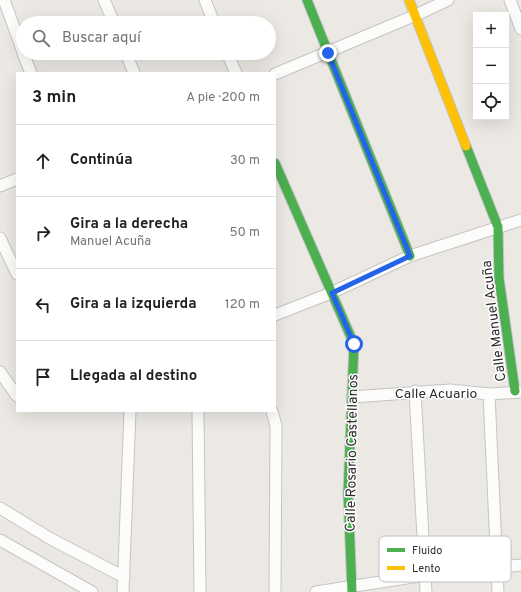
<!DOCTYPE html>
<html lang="es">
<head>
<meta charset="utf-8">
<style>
	body { margin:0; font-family:Overpass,sans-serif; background:#f2f2f2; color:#202124 }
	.controls { position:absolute; right:12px; top:12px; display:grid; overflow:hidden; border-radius:0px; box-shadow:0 4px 16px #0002 }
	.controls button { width:36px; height:36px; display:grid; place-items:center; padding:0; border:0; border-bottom:1px solid #e0e0e0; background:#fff; color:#202124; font:20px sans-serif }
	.stop { position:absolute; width:12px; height:12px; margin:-9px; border:3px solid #2563eb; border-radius:50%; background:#fff }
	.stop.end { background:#2563eb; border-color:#fff; box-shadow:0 1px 4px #0008 }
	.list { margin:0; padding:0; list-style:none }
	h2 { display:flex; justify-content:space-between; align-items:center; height:52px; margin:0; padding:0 16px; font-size:17px }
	h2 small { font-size:13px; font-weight:400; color:#757577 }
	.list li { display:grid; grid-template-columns:26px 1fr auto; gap:12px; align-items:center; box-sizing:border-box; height:72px; padding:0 16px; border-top:1px solid #e0e0e0 }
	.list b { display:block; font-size:15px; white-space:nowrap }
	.list p { margin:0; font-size:13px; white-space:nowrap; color:#757577 }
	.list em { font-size:13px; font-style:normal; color:#757577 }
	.icon { flex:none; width:22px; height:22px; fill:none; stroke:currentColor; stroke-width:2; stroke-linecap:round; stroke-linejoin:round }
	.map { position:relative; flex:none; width:521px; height:592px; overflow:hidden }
	.search { position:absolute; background:#fff; box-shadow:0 4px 16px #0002; left:16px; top:16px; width:260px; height:44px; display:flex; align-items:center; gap:10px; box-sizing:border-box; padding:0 14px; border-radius:22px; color:#757577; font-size:15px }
	.panel { position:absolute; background:#fff; box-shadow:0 4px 16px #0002; left:16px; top:72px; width:260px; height:340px; border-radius:0px }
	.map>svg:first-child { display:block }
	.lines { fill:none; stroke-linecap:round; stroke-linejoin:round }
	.street-casing { stroke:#c5c4c5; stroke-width:13 }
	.fast-casing { stroke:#c5c4c5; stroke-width:11 }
	.slow-casing { stroke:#c5c4c5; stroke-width:11 }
	.street { stroke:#fcfcfb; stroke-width:11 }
	.fast { stroke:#4caf50; stroke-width:9 }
	.slow { stroke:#ffc107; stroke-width:9 }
	.route { stroke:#2563eb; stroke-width:5 }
	.labels { text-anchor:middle; stroke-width:3; stroke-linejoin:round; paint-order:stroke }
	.street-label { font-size:14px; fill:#2e2e2e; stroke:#fff }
	.key { fill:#fff; stroke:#c0c0c0; stroke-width:1 }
	.key-label { font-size:11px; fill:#2e2e2e }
</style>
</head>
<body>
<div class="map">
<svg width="521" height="592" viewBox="0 0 521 592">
	<rect width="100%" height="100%" fill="#ece8e4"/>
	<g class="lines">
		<defs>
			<path id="street" d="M4,0L23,52
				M104,0L114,23
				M205,0L214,23
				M510,0L521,29
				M23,53L31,73
				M126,53L134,73
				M227,53L236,73
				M275,74L416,15L448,0
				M0,186L17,179
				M0,238L17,274
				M275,315L331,293L410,256L521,220
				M0,372L17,396
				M415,391L426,592
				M489,394L498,592
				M352,397L450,390L489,394L521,392
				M198,411L200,592
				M272,411L276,426L275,592
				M0,508L51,539L124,577
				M0,540L92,592
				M123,592L130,411
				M316,592L426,575L521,565"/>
			<path id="fast" d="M307,0L410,256
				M466,146L498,227L499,278L515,391
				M275,163L354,344L348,493L352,592"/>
			<path id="slow" d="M409,0L466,146"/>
		</defs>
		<use href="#street" class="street-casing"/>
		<use href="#fast" class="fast-casing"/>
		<use href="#slow" class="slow-casing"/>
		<use href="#street" class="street"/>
		<use href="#fast" class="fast"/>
		<use href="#slow" class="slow"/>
	</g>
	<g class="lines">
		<path class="route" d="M328,53L410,256L332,293L354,344"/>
	</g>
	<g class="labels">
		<g class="street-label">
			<text transform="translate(493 321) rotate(-97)" y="5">Calle Manuel Acuña</text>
			<text x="436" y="398">Calle Acuario</text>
			<text transform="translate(351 453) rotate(-89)" y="5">Calle Rosario Castellanos</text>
		</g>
	</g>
	<rect x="379" y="536" width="132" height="46" rx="6" class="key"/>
	<rect x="387" y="548" width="18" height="4" fill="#4caf50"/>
	<rect x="387" y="566" width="18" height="4" fill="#ffc107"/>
	<g class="key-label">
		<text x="412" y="554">Fluido</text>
		<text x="412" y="572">Lento</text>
	</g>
</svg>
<div class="controls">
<button>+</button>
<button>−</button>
<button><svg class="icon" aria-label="locate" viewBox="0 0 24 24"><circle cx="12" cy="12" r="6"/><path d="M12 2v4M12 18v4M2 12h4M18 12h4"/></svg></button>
</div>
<div class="stop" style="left:354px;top:344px"></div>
<div class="stop end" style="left:328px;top:53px"></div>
<div class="search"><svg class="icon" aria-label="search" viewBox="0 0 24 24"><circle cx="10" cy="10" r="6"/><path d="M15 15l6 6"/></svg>Buscar aquí</div>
<section class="panel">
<h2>3 min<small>A pie · 200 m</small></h2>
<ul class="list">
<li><svg class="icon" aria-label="ahead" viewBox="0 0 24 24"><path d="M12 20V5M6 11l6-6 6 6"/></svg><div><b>Continúa</b></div><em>30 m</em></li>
<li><svg class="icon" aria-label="right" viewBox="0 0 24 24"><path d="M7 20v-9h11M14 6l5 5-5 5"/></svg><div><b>Gira a la derecha</b><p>Manuel Acuña</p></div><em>50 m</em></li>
<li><svg class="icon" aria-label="left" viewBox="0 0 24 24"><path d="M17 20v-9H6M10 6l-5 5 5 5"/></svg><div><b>Gira a la izquierda</b></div><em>120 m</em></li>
<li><svg class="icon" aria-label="arrive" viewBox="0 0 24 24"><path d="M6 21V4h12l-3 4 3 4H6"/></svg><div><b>Llegada al destino</b></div></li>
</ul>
</section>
</div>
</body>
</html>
